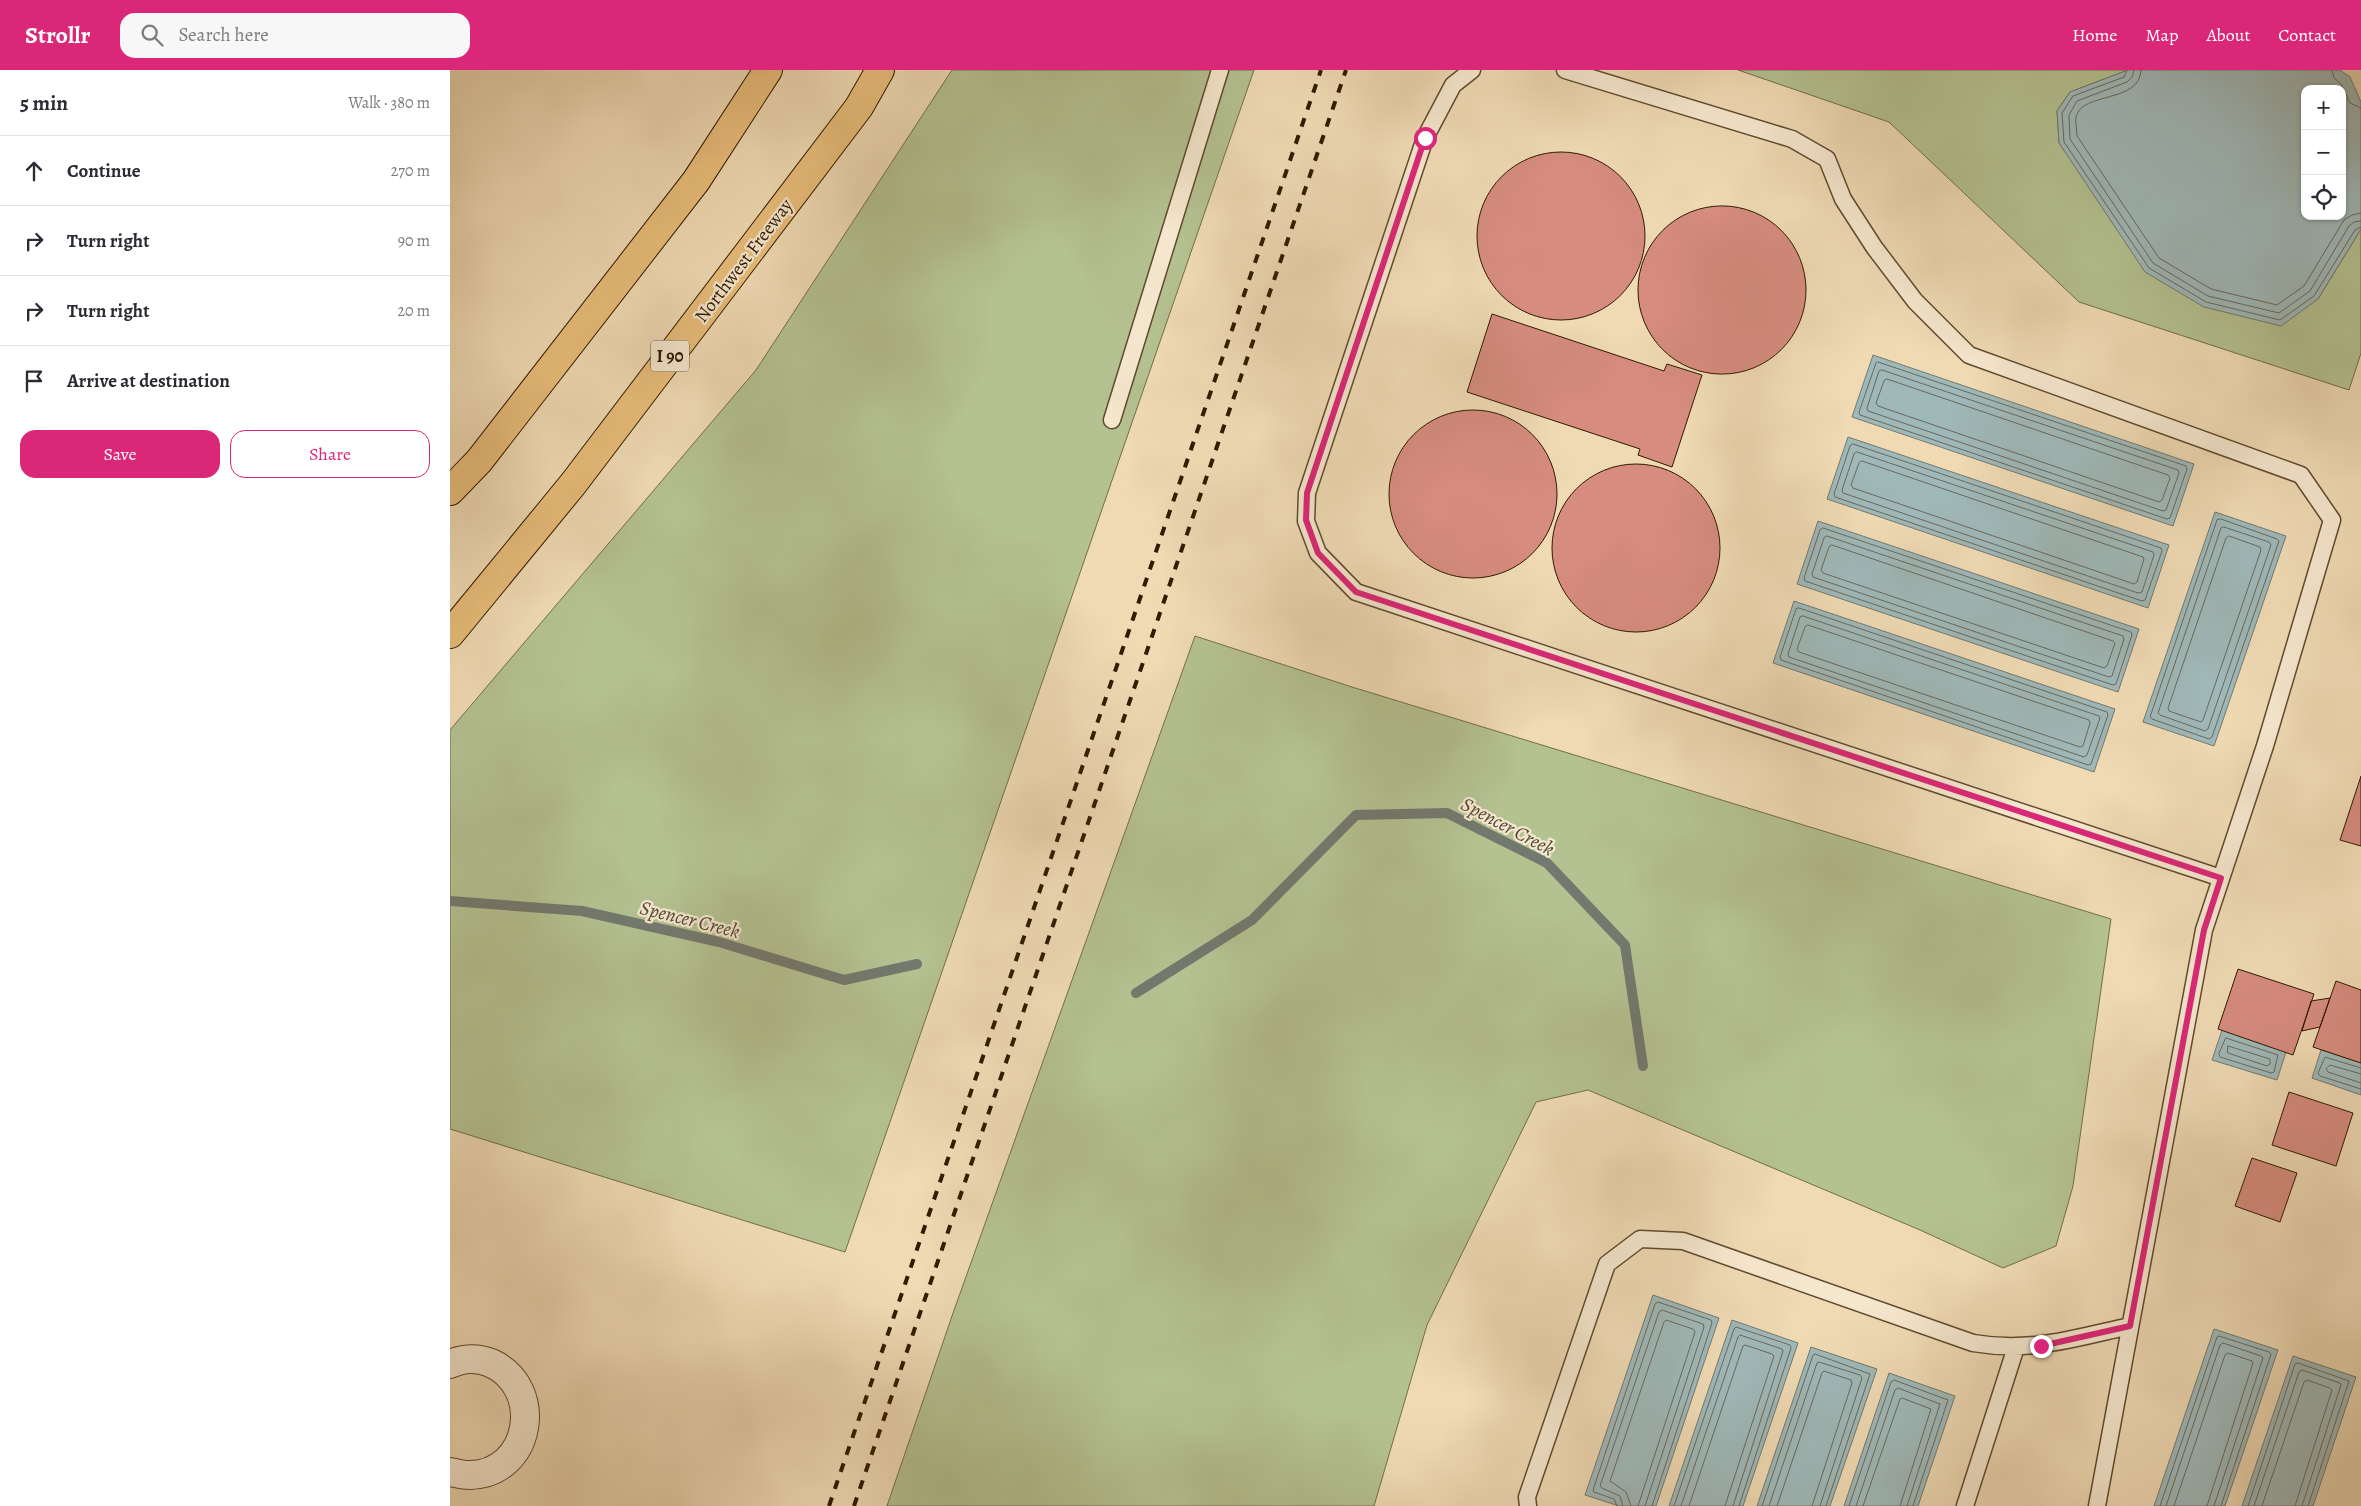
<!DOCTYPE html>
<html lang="en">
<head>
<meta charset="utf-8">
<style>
	body { margin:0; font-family:Alegreya,serif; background:#f7f7f7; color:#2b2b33 }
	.controls { position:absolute; right:15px; top:15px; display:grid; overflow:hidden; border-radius:10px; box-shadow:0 1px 4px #0004 }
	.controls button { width:45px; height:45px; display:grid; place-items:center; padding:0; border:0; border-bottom:1px solid #e1e1e2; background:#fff; color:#2b2b33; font:25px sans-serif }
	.stop { position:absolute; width:15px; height:15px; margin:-11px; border:4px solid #db2777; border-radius:50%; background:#fff }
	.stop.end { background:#db2777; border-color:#fff; box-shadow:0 1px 5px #0008 }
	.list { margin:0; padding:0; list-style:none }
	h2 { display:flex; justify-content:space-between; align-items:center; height:65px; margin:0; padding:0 20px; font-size:21px }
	h2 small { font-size:16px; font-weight:400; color:#7c7c81 }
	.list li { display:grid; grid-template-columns:32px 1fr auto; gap:15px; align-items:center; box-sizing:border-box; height:70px; padding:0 20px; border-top:1px solid #e1e1e2 }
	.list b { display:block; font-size:19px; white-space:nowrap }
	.list em { font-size:16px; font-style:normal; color:#7c7c81 }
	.actions { display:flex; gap:10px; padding:15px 20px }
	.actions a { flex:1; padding:11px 0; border:1px solid #db2777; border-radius:15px; text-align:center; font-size:18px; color:#db2777 }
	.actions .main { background:#db2777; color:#fff }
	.icon { flex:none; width:28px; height:28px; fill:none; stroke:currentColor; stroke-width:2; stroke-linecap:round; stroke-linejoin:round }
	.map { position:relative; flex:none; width:1911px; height:1436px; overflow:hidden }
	header { display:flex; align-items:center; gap:30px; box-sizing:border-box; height:70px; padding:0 25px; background:#db2777; color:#fff }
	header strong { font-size:24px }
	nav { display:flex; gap:28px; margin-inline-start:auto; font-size:18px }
	.search { width:350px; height:45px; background:#f7f7f7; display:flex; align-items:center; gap:12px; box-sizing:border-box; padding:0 18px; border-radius:15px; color:#7c7c81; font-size:19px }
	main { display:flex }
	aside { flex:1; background:#fff }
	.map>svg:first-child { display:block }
	.green { fill:#b4c191; stroke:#726e48 }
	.water { fill:#9fb8b8; stroke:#73796e; fill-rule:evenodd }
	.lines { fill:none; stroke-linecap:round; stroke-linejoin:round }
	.shore { stroke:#68695c; stroke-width:1 }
	.stream { stroke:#73796e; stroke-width:10 }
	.building { fill:#d68c7f; stroke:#301a00 }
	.service-casing { stroke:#604a2d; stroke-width:19 }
	.minor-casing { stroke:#604a2d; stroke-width:30 }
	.motorway-casing { stroke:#301a00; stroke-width:30 }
	.service { stroke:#f5e7ce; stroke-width:16 }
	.minor { stroke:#f5e7ce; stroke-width:28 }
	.motorway { stroke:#e8bd7a; stroke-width:28 }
	.rail { stroke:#301a00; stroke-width:4; stroke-dasharray:9 9; stroke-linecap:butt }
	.route { stroke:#db2777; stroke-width:6 }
	.labels { text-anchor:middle; stroke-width:4.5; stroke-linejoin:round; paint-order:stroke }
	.shield { fill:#f5e7ce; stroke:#6b583e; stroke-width:1 }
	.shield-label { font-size:18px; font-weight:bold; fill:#301a00 }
	.street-label { font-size:19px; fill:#301a00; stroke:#f5e7ce }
	.water-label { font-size:20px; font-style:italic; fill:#514937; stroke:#f5e7ce }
</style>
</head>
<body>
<header>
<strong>Strollr</strong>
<div class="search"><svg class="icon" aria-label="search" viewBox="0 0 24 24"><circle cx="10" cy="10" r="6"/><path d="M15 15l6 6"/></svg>Search here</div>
<nav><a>Home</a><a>Map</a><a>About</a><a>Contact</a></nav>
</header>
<main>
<aside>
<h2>5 min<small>Walk · 380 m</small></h2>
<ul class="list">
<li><svg class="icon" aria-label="ahead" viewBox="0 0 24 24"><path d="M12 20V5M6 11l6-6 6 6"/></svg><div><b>Continue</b></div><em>270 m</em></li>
<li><svg class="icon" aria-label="right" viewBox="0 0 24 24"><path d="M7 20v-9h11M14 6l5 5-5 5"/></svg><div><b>Turn right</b></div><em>90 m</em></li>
<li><svg class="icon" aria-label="right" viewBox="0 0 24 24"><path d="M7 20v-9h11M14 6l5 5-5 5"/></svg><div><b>Turn right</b></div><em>20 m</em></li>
<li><svg class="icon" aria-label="arrive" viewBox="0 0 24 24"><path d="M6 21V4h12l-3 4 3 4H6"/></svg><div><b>Arrive at destination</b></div></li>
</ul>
<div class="actions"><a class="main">Save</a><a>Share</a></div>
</aside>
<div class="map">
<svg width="1911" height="1436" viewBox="0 0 1911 1436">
	<rect width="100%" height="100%" fill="#efdab4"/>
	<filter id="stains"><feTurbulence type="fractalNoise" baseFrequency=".004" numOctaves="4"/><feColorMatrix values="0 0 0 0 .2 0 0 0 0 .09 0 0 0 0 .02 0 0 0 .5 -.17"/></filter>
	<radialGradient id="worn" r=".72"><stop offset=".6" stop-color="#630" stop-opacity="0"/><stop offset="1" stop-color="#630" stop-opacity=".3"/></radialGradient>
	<path class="green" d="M502,0H804L395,1182L0,1059V660L306,300Z
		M1288,0H1678L1620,22L1607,41L1609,73L1644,122L1868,229L1911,159V283L1899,320L1629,232L1439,52Z
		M745,566L902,617L1661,849L1623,1116L1606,1176L1553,1198L1470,1160L1138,1020L1086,1032L977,1255L924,1436H437L502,1246Z"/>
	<path class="water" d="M1678,0H1890L1900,7L1911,32V159L1868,229L1831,256L1754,237L1695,202L1609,73L1607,41L1620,22ZM1855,19H1892V146H1855Z
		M1423,285L1744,394L1723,456L1402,347Z
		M1398,367L1719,475L1698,538L1377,429Z
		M1765,442L1836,466L1764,676L1693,652Z
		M1368,451L1689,559L1668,622L1347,514Z
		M1344,531L1665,639L1644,702L1323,593Z
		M1772,960L1836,982L1827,1010L1762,990Z
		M1871,980L1911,993V1025L1862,1008Z
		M1203,1225L1269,1248L1206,1436H1169L1135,1425Z
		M1282,1250L1348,1273L1293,1436H1219Z
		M1764,1259L1828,1280L1775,1436H1704Z
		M1361,1277L1427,1299L1380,1436H1307Z
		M1843,1286L1906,1307L1863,1436H1792Z
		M1439,1303L1505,1326L1468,1436H1394Z"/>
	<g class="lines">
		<path class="shore" d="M1677,0L1674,7L1623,26L1612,43L1614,72L1699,198L1756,232L1830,250L1864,226L1905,160L1911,157
			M1684,0L1682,7L1677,12L1627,31L1619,45L1620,69L1703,193L1758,226L1829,243L1860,221L1899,156L1904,152L1911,151
			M1691,0C1690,34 1632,21 1626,47C1625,52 1627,60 1627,66L1709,188L1761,219L1827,235L1854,216L1894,150L1902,145L1911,143
			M1882,0L1884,8L1891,14L1900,33L1911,38
			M1428,292L1736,396L1737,399L1720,448L1717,449L1410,345L1409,342L1426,293Z
			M1432,300L1728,400L1729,403L1716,440L1713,441L1418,341L1417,338L1429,301Z
			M1437,309L1718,405L1720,408L1712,430L1709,432L1428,336L1426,333L1434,311Z
			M1403,374L1711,478L1712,481L1695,530L1692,531L1385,427L1384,424L1400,376Z
			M1407,382L1703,482L1704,485L1692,522L1688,523L1393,423L1392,420L1404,384Z
			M1412,391L1693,487L1694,489L1687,512L1684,514L1403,418L1401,415L1409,393Z
			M1771,449L1827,469L1829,471L1762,667L1759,669L1702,649L1700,647L1767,450Z
			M1774,457L1819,472L1821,475L1758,659L1755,661L1710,645L1708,643L1771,458Z
			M1373,458L1681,562L1682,565L1666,614L1663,615L1355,511L1354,508L1370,460Z
			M1377,466L1673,566L1674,569L1662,606L1659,607L1363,507L1362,504L1374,468Z
			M1779,466L1810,477L1811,480L1753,650L1751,652L1719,641L1718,638L1776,468Z
			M1382,475L1663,571L1665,573L1657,596L1654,598L1373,503L1371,500L1379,477Z
			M1349,538L1657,642L1658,645L1641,694L1638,695L1331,590L1330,587L1346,539Z
			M1353,546L1649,646L1650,648L1637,685L1634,687L1339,587L1338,584L1350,547Z
			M1358,555L1639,650L1640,653L1633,676L1630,677L1349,582L1347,579L1355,557Z
			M1776,968L1828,985L1824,1002L1821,1003L1770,987L1769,984Z
			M1778,976L1820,989V994L1817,996L1778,983Z
			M1911,998L1875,987L1868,1003L1870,1006L1911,1019
			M1911,1004L1880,995L1876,999L1878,1002L1911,1013
			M1167,1436L1164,1429L1144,1422L1143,1420L1205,1234L1208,1232L1261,1250L1262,1253L1202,1436
			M1173,1436L1170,1426L1152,1418L1150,1416L1209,1242L1212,1240L1253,1254L1254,1257L1195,1436
			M1181,1436L1176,1422L1160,1411L1214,1252L1216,1250L1243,1259L1245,1262L1188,1436
			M1224,1436L1284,1259L1286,1257L1340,1275L1341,1278L1289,1436
			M1231,1436L1288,1267L1290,1265L1332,1279L1333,1281L1283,1436
			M1239,1436L1293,1276L1295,1275L1322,1284L1324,1286L1275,1436
			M1312,1436L1363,1285L1365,1284L1420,1304L1376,1436
			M1319,1436L1367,1293L1369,1292L1410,1305L1412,1308L1370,1436
			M1327,1436L1372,1303L1374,1301L1401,1310L1402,1313L1362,1436
			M1399,1436L1441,1312L1444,1310L1498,1330L1463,1436
			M1406,1436L1445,1320L1448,1318L1490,1334L1457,1436
			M1413,1436L1450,1329L1452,1328L1481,1339L1450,1436
			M1710,1436L1767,1267L1769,1266L1819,1282L1821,1284L1771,1436
			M1716,1436L1770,1275L1773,1273L1811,1286L1813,1288L1764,1436
			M1724,1436L1775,1285L1778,1283L1802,1291L1803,1293L1757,1436
			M1798,1436L1845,1294L1848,1293L1899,1311L1858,1436
			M1804,1436L1849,1302L1852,1300L1890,1313L1891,1315L1852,1436
			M1812,1436L1854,1312L1857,1310L1880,1318L1882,1320L1845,1436"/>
		<path class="stream" d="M0,831L132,841L269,872L394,910L467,894
			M686,923L802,850L906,745L997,743L1097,793L1175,875L1193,996"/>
	</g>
	<path class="building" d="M1027 166a84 84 0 1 1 168 0a84 84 0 1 1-168 0Z
		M1188 220a84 84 0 1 1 168 0a84 84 0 1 1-168 0Z
		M1042,244L1214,301L1217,294L1252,305L1222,397L1188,385L1190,379L1017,322Z
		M939 424a84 84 0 1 1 168 0a84 84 0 1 1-168 0Z
		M1102 478a84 84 0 1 1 168 0a84 84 0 1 1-168 0Z
		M1911,706V776L1890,770Z
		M1788,899L1864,924L1843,985L1768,959Z
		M1886,911L1911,920V993L1863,977Z
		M1880,928L1870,957L1852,961L1861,931Z
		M1839,1022L1903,1043L1886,1096L1822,1075Z
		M1802,1088L1847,1103L1830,1152L1785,1136Z"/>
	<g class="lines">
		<defs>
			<path id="service" d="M1022,0L1003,15L975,68L857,423L856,451L868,483L906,522L1771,808
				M1115,0L1342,69L1377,89L1393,129L1424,177L1465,231L1519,285L1851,405L1882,450L1815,676L1754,860L1647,1436
				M662,350L770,0
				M1078,1436L1077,1427L1157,1194L1190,1169L1233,1171L1523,1273C1581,1283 1625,1268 1680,1256
				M1515,1436L1566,1277"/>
			<path id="minor" d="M0,1294C14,1288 26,1287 41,1293C96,1318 81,1405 19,1405C13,1405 6,1403 0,1402"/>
			<path id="motorway" d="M0,421L29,391L246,111L318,0
				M0,564L123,414L409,37L430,0"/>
		</defs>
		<use href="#service" class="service-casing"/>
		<use href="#minor" class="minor-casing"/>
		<use href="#motorway" class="motorway-casing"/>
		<use href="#service" class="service"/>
		<use href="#minor" class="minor"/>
		<use href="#motorway" class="motorway"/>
		<path class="rail" d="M379,1436L871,0
			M404,1436L896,0"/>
	</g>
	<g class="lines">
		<path class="route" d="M975,68L857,423L856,450L868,483L906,522L1771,808L1754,860L1680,1256L1591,1276"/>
	</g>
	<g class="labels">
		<rect class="shield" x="201" y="270.5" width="38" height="31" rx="4"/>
		<g class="shield-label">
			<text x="220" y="292">I 90</text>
		</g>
		<g class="street-label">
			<text transform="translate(293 190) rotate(-53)" y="7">Northwest Freeway</text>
		</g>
		<g class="water-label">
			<text transform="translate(1058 756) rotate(28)" y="7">Spencer Creek</text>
			<text transform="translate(240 849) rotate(14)" y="7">Spencer Creek</text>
		</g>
	</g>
	<rect width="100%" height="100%" filter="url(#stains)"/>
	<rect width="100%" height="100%" fill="url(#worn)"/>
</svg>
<div class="controls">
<button>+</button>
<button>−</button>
<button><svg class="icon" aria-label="locate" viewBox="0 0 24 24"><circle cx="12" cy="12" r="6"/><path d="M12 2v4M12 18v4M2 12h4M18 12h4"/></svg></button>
</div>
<div class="stop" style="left:975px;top:68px"></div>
<div class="stop end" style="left:1591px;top:1276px"></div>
</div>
</main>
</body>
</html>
